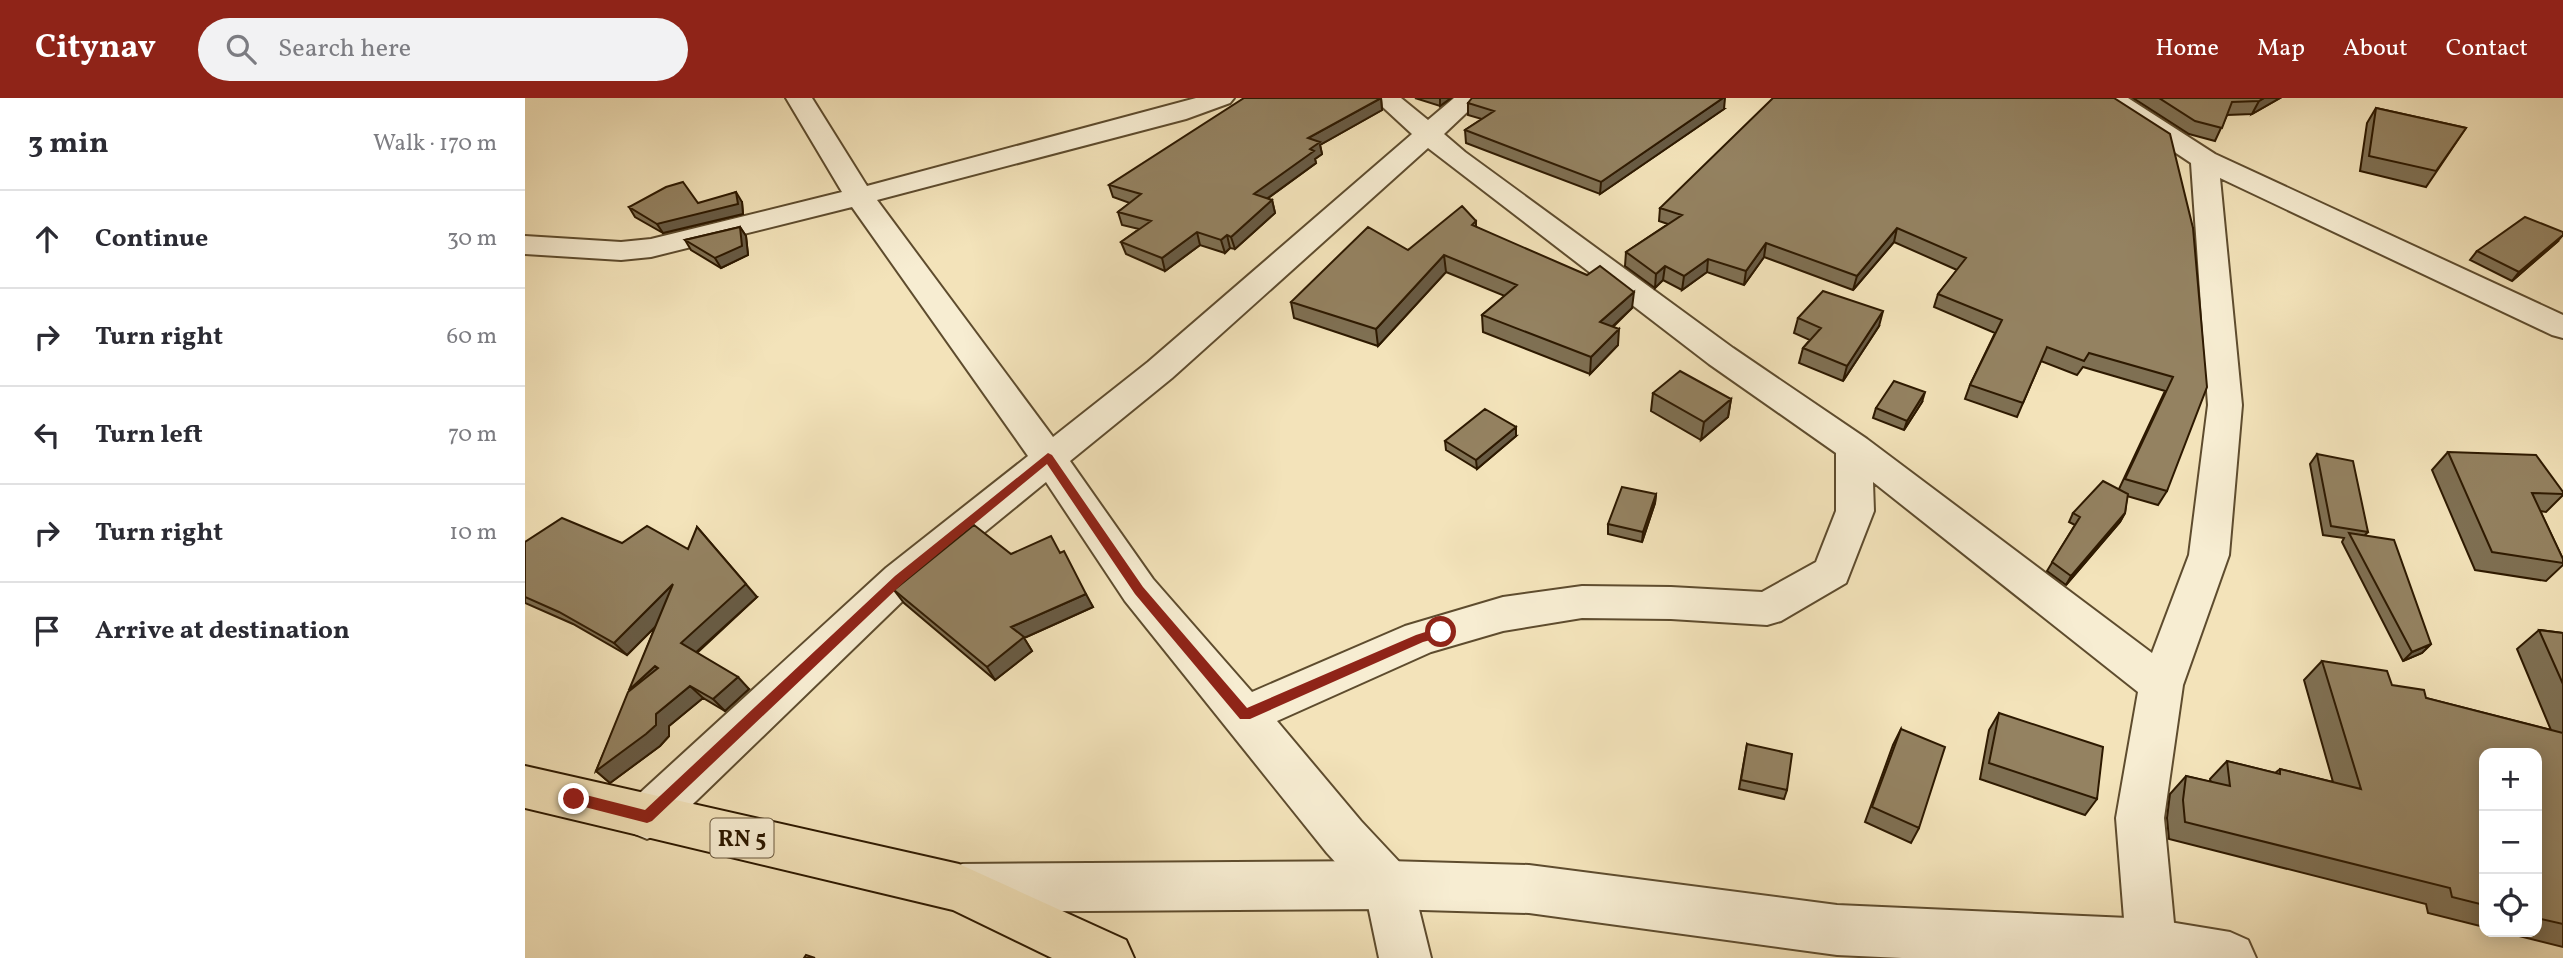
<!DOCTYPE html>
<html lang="en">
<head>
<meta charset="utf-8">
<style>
	body { margin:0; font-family:Vollkorn,serif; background:#f2f2f3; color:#2b2b33 }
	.controls { position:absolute; right:21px; bottom:21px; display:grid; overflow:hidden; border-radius:14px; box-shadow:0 4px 18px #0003 }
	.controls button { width:63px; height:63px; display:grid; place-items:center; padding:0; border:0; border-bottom:2px solid #e1e1e2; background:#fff; color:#2b2b33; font:35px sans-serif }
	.stop { position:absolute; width:21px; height:21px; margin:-16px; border:5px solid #8f2418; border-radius:50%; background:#fff }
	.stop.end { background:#8f2418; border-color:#fff; box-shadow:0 2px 7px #0008 }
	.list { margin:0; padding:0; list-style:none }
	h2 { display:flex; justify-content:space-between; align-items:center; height:91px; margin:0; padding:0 28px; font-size:30px }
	h2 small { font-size:23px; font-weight:400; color:#7c7c81 }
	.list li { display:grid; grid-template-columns:46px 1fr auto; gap:21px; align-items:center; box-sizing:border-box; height:98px; padding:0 28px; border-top:2px solid #e1e1e2 }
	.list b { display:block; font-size:26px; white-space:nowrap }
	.list em { font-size:23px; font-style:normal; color:#7c7c81 }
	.icon { flex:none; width:38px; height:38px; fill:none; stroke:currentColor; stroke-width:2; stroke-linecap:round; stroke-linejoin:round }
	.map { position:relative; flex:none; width:2038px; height:860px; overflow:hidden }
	header { display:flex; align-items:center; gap:42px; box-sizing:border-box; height:98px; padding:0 35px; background:#8f2418; color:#fff }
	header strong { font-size:33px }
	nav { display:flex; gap:38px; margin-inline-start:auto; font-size:24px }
	.search { width:490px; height:63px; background:#f2f2f3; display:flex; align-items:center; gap:18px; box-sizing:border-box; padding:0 24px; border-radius:38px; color:#7c7c81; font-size:26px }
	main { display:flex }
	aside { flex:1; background:#fff }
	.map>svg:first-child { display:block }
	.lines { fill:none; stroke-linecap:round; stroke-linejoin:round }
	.minor-casing { stroke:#5e4c2e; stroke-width:4 }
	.tertiary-casing { stroke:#5e4c2e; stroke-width:4 }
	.primary-casing { stroke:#2d1900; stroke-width:4 }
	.minor { fill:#f7edd2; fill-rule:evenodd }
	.tertiary { fill:#f7edd2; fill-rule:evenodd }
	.primary { fill:#f3e3ba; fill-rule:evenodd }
	.wall { fill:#7f7053; stroke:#2d1900; stroke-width:2 }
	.shaded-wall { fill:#685b44; stroke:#2d1900; stroke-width:2 }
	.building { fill:#948261; stroke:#2d1900; stroke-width:2 }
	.route { fill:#8f2418 }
	.labels { text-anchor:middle; stroke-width:5; stroke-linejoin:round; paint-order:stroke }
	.shield { fill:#f7edd2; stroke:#6a593f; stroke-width:2 }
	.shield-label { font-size:23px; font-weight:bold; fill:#2d1900 }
</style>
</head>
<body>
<header>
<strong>Citynav</strong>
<div class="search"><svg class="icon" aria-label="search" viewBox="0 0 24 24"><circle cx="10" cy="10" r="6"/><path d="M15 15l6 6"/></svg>Search here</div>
<nav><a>Home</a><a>Map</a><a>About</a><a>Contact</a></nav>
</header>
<main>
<aside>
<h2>3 min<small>Walk · 170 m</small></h2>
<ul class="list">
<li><svg class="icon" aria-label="ahead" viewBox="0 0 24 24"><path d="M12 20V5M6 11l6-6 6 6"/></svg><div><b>Continue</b></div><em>30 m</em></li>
<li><svg class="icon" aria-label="right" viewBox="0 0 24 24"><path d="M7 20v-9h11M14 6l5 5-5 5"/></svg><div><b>Turn right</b></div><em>60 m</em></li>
<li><svg class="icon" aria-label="left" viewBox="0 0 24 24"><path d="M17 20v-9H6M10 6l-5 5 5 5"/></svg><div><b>Turn left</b></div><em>70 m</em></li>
<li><svg class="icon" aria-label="right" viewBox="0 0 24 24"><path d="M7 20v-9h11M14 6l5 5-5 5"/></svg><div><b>Turn right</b></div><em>10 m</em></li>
<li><svg class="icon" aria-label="arrive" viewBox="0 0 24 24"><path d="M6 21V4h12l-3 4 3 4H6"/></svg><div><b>Arrive at destination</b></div></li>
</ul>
</aside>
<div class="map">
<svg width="2038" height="860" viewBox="0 0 2038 860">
	<rect width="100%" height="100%" fill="#f3e3ba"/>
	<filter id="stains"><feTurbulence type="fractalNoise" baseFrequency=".00286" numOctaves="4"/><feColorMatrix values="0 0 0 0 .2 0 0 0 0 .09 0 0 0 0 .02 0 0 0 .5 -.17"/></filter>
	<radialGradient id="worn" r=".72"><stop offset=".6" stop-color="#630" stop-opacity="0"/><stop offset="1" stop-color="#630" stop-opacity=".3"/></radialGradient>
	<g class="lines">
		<defs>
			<path id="minor" d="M261,0H287L342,88L671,0H709L705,5L661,21L352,102L528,339L623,264L887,36L848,0H876L903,22L929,0H957L919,36L940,54L1208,250L1342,341L1627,555L1664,457L1683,307L1666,65L1576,5L1572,0H1603L1690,56L2038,217V240L2027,237L1695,80L1717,307L1704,457L1658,587L1639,720L1651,846L1649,860H1597L1601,846L1591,720L1613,594L1348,384L1349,413L1321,485L1256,523L1242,527L1146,521L1057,520L978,533L906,554L752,623L836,723L880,770L888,787L906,860H854L841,798L802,755L600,503L521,384L389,492L139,734L122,741L105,734L98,719L105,704L361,470L503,358L327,109L126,159L96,162L0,156V138L96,144L126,141L317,94ZM903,50L1184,266L1311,355V413L1291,464L1237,494L1146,489L1057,488L978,499L880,528L727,594L628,481L545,363L647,280Z"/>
			<path id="tertiary" d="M863,763L1004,767L1312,807L1626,821L1705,834L1723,842L1731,860H1377L1312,857L1004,815L863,811L437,814L420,807L412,790L420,773L437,766Z"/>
			<path id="primary" d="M0,668L434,766L601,842L609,860H527L428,812L0,710Z"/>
		</defs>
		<use href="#minor" class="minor-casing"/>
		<use href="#tertiary" class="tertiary-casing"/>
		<use href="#primary" class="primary-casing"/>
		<use href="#minor" class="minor"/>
		<use href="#tertiary" class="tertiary"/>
		<use href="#primary" class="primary"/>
	</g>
	<path class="wall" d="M856,0L857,12L795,47L797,56L790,61L791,65L742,101L747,102L750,115L710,151L705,150L700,155L675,147L640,173L601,156L596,144L614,131L597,127L593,114L605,105L588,99L584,87Z
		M890,0H926L915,8Z
		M1608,0H1755L1727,16L1702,17L1690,43L1664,36Z
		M943,5L1199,11L1075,96L941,45L940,32L957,21L943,17Z
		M1851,10L1941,30L1901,89L1835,73L1842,25Z
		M217,104L218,116L138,135L110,119L104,109L173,105Z
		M1135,110L1668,130L1642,393L1633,407L1602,398L1600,415L1595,424L1541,487L1522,473L1550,427L1544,424L1548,415L1594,391L1640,293L1558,269L1552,277L1516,263L1492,319L1440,301L1445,287L1470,235L1409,209L1413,196L1432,172L1369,144L1328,192L1239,159L1219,187L1182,174L1157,192L1138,182L1130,190L1100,168L1101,154L1143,126L1134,123Z
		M951,123V129L1107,210L1088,229L1093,247L1065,276L958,234L957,217L980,198L921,174L853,248L769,220L766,204L883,152Z
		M215,129L221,138L223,157L196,170L166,152L160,142Z
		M2032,144L1987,183L1945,162L1952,153Z
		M1273,220L1354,228L1318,283L1274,265L1278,250L1285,242L1269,235Z
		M1128,295L1206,301L1203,319L1176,342L1126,313Z
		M1397,304L1379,332L1348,320L1351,310Z
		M991,338L952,371L921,352L920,343Z
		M1923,354L2038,394V397L2021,414L2015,413L2038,461V467L2021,483L1950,472L1907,372Z
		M1792,356L1843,434L1840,437L1906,546L1897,555L1878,563L1817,444L1819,440L1798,437L1785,366Z
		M1131,396L1130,405L1117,444L1083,436V426Z
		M0,444L232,499L172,555L224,591L200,613L178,600L144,628V638L135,648L85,685L71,673L105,593L130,529L102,557L48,526L0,505Z
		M535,455L568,509L499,540L507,553L470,582L379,505L369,492L486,456Z
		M2014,532L2038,535V849L1978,834H2012V655H1959V829L1903,815L1901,806L1644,741L1642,720L1645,696L1661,678L1686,684L1685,681L1702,663L1750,675L1755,671L1808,684L1779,582L1797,563L1901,600L2026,632L1992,551Z
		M1474,615L1572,701L1560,717L1455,681L1464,632Z
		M1376,631L1394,730L1386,745L1340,724L1368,647Z
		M1222,646L1262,692L1259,701L1214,691Z"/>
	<path class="shaded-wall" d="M856,0L857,12L795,47L797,56L790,61L791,65L732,108L729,96L783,40Z
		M915,0H926L915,8Z
		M1198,0H1200L1199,11L1075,96L1076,84Z
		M1739,0H1755L1727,16L1734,3Z
		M211,94L217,104L218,116L138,135L132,126Z
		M747,102L750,115L710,151L706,139Z
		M215,129L221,138L223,157L196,170L190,160Z
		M1372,130L1369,144L1328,192L1332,178Z
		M672,134L675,147L640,173L637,160Z
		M702,137L705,150L700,155L696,142Z
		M2038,137L2032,144L1987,183L1994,174Z
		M1241,145L1239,159L1219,187L1221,173Z
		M919,157L921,174L853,248L851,231Z
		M1183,161L1182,174L1157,192L1159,178Z
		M1140,168L1138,182L1130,190L1131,176Z
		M1109,194L1107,210L1074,241L1075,224Z
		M1358,213L1354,228L1318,283L1322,268Z
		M1094,231L1093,247L1065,276L1066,259Z
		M1400,294L1397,304L1379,332L1382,323Z
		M1206,301L1203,319L1176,342L1179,324Z
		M991,329V338L952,371L951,362Z
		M1131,396L1130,405L1117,444L1118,434Z
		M1600,415L1595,424L1541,487L1546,478Z
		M172,429L232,499L168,557L156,545Z
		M148,486L160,499L102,557L89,545Z
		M561,496L568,509L499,540L507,553L470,582L462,569L486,529Z
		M1906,546L1897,555L1878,563L1887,554Z
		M130,568L143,580L118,604L104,592Z
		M213,579L224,591L200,613L188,601Z
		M165,588L178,600L144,628V638L135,648L85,685L71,673L131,616Z"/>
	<path class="building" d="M719,0H856L783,40L795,44L785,51L789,53L729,96L747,102L706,139L702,137L696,142L672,134L637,160L596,144L626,123L593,114L616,96L584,87Z
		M947,0H1198L1076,84L940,32L969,13L943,5Z
		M1248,0H1589L1645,36L1668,130L1682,289L1642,393L1600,381L1648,279L1564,255L1559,263L1522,249L1498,305L1445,287L1477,222L1413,196L1441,160L1372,130L1332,178L1241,145L1221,173L1183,161L1159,178L1140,168L1131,176L1101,154L1157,117L1135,110Z
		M1634,0H1739L1734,3L1707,4L1697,30L1670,23Z
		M1851,10L1941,30L1911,73L1844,58Z
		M158,84L173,105L211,94L213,106L132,126L104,109L141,89Z
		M937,108L951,123L947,127L1062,177L1075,168L1109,194L1075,224L1094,231L1066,259L957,217L992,187L919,157L851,231L766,204L843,129L883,152Z
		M2000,119L2038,134V137L1994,174L1952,153Z
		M215,129L217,148L190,160L160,142Z
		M1298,193L1358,213L1322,268L1278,250L1296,230L1273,220Z
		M1155,273L1206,301L1179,324L1128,295Z
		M1369,283L1400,294L1382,323L1351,310Z
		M960,311L991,329L951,362L920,343Z
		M1923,354L2011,357L2038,394V396L2007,395L2038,461V465L1967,454Z
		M1792,356L1828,363L1843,434L1806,428Z
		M1578,383L1603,396L1600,415L1546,478L1527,464L1555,419L1548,415Z
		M1097,389L1131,396L1118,434L1083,426Z
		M37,420L97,445L122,428L163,451L172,429L221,486L156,545L213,579L188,601L165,588L131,616V627L121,636L71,673L103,594L133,570L130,568L104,592L148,486L89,545L34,514L0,499V444Z
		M449,427L486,456L526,438L535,455L539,453L561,496L486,529L499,539L462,569L369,492Z
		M1824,435L1869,442L1906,546L1887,554Z
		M2014,532L2038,535V586Z
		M1797,563L1862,573L1867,587L1899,592L1901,600L2038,635V826L2012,820V655H1959V807L1927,799L1925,790L1660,724L1658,702L1661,678L1705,688L1702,663L1755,676V671L1836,691Z
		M1474,615L1578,649L1572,701L1464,665Z
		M1376,631L1420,649L1394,730L1347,709Z
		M1222,646L1267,656L1262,692L1216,682Z
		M281,857L290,860H279Z"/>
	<path class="route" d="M523,355L527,357L618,489L722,610L891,537L916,529L922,534L920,538L898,544L725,621H715L610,496L522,366L379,484L127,723L122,725L44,705V696L49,694L120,712L370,478Z"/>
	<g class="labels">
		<rect class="shield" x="185.5" y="720.5" width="63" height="39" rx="5"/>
		<g class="shield-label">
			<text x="217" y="748">RN 5</text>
		</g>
	</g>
	<rect width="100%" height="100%" filter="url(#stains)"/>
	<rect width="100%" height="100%" fill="url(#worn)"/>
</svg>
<div class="controls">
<button>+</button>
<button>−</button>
<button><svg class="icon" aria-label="locate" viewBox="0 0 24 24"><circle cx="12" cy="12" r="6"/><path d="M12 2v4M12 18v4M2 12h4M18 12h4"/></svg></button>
</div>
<div class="stop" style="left:916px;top:534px"></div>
<div class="stop end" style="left:49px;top:701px"></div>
</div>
</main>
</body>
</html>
